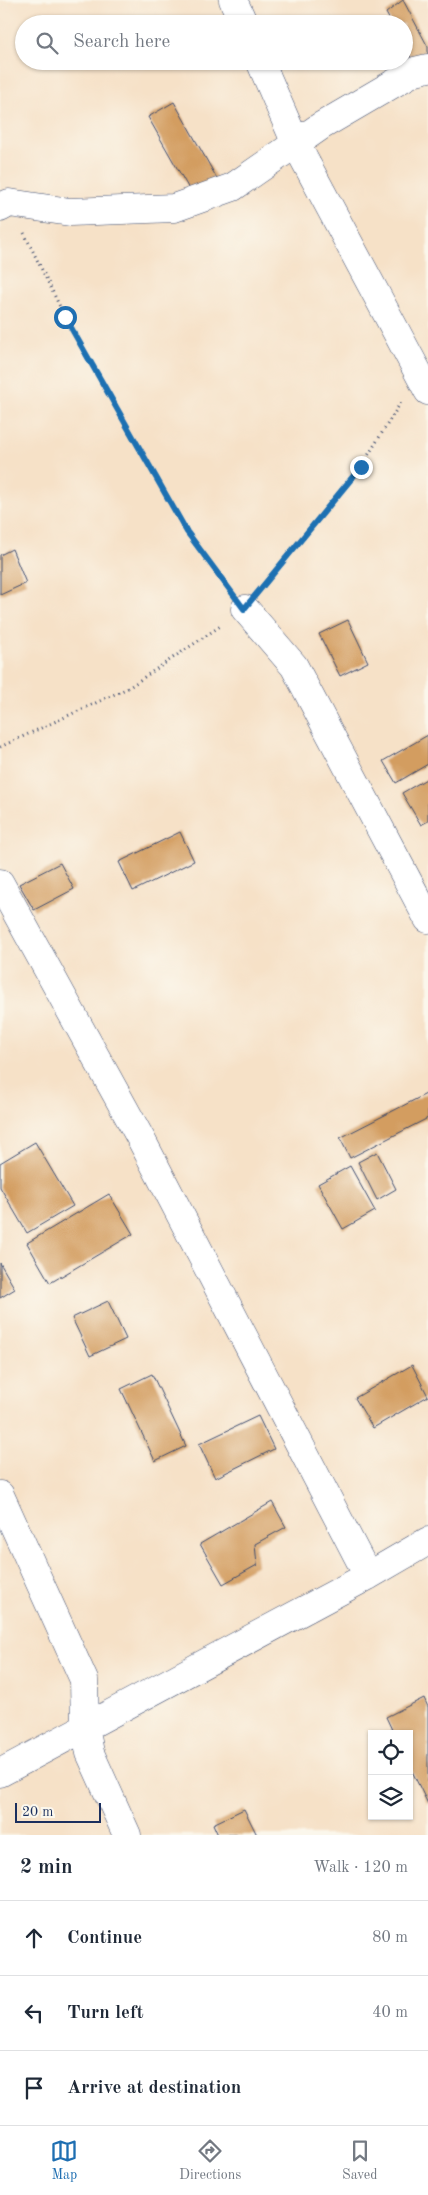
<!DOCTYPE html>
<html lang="en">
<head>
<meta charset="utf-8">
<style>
	body { margin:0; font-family:"Old Standard TT",serif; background:#f6f6f7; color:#1f2937 }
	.controls { position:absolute; right:15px; bottom:15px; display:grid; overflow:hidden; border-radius:0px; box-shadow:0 1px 4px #0004 }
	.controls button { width:45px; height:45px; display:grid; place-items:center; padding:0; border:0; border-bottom:1px solid #e0e1e3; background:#fff; color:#1f2937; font:25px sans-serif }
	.scale { position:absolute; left:15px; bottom:12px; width:86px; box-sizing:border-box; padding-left:5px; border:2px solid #1b2f5e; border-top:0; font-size:14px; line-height:18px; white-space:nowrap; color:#1b2f5e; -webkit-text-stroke:4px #fbf7ec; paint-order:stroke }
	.stop { position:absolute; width:15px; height:15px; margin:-11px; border:4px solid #1f6fb2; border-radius:50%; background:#fff }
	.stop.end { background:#1f6fb2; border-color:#fff; box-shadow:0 1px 5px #0008 }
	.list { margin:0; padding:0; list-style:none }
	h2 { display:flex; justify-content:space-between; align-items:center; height:65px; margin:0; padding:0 20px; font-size:21px }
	h2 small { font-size:16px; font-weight:400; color:#747a83 }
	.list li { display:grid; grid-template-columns:32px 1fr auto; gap:15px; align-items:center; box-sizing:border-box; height:75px; padding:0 20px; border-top:1px solid #e0e1e3 }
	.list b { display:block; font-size:19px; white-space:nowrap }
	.list em { font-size:16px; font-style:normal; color:#747a83 }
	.icon { flex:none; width:28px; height:28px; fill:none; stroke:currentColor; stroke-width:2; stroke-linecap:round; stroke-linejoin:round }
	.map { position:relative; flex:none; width:428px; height:1835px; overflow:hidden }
	.search { position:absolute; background:#fff; box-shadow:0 1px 4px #0004; left:15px; right:15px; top:15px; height:55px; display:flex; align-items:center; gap:12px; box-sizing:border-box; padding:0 18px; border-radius:28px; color:#747a83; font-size:19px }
	.sheet { height:290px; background:#fff }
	nav { display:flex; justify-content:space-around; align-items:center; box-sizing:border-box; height:70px; border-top:1px solid #e0e1e3; background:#fff; font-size:14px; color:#747a83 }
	nav a { display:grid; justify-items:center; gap:2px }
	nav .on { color:#1f6fb2 }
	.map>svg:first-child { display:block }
	.building { fill:#d39d61 }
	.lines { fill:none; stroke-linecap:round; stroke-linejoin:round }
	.minor-casing { stroke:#3c4a6e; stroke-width:29 }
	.path { stroke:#3c4a6e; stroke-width:3; stroke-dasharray:1 4; stroke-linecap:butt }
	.minor { stroke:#fff; stroke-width:28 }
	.route { stroke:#1f6fb2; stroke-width:6 }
</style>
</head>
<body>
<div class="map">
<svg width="428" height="1835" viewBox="0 0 428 1835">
	<rect width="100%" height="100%" fill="#fbf7ec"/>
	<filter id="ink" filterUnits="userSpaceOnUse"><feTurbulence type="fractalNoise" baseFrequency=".02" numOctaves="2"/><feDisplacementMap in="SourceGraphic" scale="10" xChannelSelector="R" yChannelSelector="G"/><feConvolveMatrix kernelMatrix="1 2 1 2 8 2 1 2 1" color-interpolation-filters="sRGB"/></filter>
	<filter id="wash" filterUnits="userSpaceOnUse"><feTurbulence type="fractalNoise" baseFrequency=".0096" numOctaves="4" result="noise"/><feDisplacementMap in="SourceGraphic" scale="20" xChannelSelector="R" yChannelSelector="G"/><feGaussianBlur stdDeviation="1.12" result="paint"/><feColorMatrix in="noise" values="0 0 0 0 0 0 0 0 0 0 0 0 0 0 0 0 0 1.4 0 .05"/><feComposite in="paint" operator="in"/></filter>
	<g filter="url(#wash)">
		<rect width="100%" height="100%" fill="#f6e1c7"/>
		<g id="blocks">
			<path class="building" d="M403,0L428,47V62L416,67L404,45V24H392L386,13Z
				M174,102L219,182L193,196L148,117Z
				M12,549L26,583L0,595V555Z
				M348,620L368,662L340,676L319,634Z
				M428,735V764L396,783L383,761Z
				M428,778V821L421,825L402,793Z
				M180,832L194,861L133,891L119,862Z
				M60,863L74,889L34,910L19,884Z
				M428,1093V1118L350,1158L340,1138Z
				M35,1142L73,1206L27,1233L0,1187V1163Z
				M377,1152L396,1189L377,1200L358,1162Z
				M350,1166L375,1211L343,1229L318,1184Z
				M109,1194L133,1234L50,1283L27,1243Z
				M0,1263L15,1289L0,1298Z
				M108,1301L126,1339L90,1356L72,1318Z
				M412,1365L428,1396L373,1428L355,1398Z
				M152,1374L186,1446L155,1461L121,1389Z
				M258,1416L274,1449L215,1478L199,1444Z
				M272,1502L286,1527L255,1544L257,1565L223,1584L200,1544Z
				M424,1698L428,1707V1804L409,1765V1734H394L386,1717Z
				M244,1809L257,1835H218L213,1824Z"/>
		</g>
	</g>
	<g filter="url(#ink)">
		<use href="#blocks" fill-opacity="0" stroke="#3c4a6e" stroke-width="1"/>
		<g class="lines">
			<defs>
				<path id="minor" d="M233,0L244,24
					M260,61L296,144L428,391
					M0,208L9,203L70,212L174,208L233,187L321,126L415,71L428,68
					M245,609L294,666L428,919
					M0,883L141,1139L368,1576
					M0,1495L84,1680L85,1726L90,1753L127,1835
					M0,1773L368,1576L428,1541"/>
			</defs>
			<use href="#minor" class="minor-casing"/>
			<path class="path" d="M24,233L65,317L187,532L228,587
				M262,587L361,467L401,402
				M0,747L128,688L222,625"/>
			<use href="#minor" class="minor"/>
		</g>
	</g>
	<g class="lines" filter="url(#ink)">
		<path class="route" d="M65,317L187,532L244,609L361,467"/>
	</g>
</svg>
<div class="controls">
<button><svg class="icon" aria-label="locate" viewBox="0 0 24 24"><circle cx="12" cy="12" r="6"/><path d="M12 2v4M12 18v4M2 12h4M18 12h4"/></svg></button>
<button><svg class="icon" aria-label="layers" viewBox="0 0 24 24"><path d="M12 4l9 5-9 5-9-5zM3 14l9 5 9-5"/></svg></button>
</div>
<div class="scale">20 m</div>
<div class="stop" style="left:65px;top:317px"></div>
<div class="stop end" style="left:361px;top:467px"></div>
<div class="search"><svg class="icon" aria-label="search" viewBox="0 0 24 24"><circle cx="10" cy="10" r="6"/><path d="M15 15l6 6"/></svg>Search here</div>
</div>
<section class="sheet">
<h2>2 min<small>Walk · 120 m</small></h2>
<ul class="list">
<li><svg class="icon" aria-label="ahead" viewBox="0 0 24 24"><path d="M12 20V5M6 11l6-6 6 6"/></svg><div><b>Continue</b></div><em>80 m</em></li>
<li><svg class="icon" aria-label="left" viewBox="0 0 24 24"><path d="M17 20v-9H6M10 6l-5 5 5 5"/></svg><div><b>Turn left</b></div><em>40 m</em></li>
<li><svg class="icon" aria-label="arrive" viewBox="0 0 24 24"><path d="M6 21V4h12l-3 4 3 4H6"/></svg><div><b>Arrive at destination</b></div></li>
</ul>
</section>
<nav>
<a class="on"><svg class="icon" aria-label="map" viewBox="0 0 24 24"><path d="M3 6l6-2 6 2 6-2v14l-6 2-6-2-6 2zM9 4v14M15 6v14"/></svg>Map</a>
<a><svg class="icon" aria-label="directions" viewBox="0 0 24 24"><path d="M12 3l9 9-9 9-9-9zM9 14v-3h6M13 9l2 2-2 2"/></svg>Directions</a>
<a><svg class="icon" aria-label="saved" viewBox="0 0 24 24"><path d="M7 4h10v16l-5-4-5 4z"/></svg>Saved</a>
</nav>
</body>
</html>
